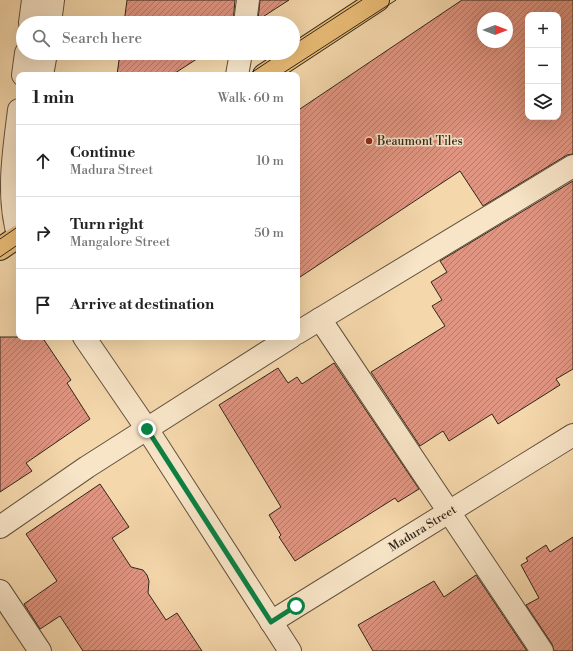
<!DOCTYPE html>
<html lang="en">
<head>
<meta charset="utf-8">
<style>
	body { margin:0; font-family:"Libre Bodoni",serif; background:#f6f6f6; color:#222 }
	.controls { position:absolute; right:12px; top:12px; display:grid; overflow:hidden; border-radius:8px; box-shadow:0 4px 16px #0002 }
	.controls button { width:36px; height:36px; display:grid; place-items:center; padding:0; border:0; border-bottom:1px solid #e0e0e0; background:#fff; color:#222; font:20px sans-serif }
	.compass { position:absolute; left:477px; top:12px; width:36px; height:36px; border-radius:50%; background:#fff; box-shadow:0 4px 16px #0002; rotate:90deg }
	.stop { position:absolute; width:12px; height:12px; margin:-9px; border:3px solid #0b8043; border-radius:50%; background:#fff }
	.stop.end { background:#0b8043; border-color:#fff; box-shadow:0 1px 4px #0008 }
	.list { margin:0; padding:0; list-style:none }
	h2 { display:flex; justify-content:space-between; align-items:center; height:52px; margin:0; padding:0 16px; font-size:17px }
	h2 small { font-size:13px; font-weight:400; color:#767676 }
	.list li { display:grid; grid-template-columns:26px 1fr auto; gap:12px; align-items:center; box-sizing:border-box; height:72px; padding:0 16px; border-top:1px solid #e0e0e0 }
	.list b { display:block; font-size:15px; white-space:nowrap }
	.list p { margin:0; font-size:13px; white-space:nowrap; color:#767676 }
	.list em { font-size:13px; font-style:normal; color:#767676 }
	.icon { flex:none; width:22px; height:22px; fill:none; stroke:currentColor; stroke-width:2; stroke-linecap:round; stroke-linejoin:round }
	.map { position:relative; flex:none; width:573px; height:651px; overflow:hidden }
	.search { position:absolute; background:#fff; box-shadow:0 4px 16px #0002; left:16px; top:16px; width:284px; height:44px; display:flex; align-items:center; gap:10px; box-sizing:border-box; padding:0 14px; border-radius:22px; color:#767676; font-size:15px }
	.panel { position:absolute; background:#fff; box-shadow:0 4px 16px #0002; left:16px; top:72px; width:284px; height:268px; border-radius:8px }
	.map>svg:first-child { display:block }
	.building { fill:url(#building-hatch); stroke:#31261a; fill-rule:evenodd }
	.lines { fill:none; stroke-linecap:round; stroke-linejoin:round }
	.minor-casing { stroke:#62523e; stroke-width:24 }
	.major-casing { stroke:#31261a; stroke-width:24 }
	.minor { stroke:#f8e5c8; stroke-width:22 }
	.major { stroke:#eabc76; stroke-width:22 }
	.tram { stroke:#31261a; stroke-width:1 }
	.route { stroke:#0b8043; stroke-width:5 }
	.poi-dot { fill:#8f2418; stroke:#f8e5c8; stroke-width:1.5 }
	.labels { text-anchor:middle; stroke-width:3; stroke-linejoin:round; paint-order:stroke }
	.poi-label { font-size:12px; fill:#31261a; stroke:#f8e5c8; text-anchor:start }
	.street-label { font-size:12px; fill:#31261a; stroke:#f8e5c8 }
</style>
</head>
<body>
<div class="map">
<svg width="573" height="651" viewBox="0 0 573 651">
	<defs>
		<pattern id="building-hatch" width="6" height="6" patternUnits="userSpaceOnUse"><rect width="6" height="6" fill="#e09582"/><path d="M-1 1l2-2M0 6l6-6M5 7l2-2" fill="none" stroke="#b6796a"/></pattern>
	</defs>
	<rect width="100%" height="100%" fill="#f4d7ab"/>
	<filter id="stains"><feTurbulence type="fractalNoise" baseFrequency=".005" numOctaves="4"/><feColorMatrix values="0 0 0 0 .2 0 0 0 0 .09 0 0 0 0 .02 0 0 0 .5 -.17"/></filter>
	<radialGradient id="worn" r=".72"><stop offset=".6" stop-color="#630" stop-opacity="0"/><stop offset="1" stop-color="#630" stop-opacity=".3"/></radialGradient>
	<path class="building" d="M127,0H235L233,23H124Z
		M260,0H289L258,20Z
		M462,0H573V154L567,155L483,206L460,171L297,279V111ZM528,15H558V117H528ZM483,18H507V42H483Z
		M120,53H206L172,75H117Z
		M573,181V369L556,379L560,385L498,424L492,414L449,441L443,431L420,446L371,372L445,326L432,306L442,300L431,282L447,272L440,261Z
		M0,337H42L71,380L67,383L90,419L26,463L32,471L0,492Z
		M334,363L419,489L398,502L395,498L295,561L279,537L281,535L269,515L281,507L219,405L278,368L288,383L297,377L302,384Z
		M100,484L129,527L112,538L131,567L143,570L147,575L149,581L148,593L166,620L177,613L202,651H83L60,616L40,629L24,604L57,581L26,534Z
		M573,537V651H554L552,644L526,605L539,598L521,565L528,561L526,558L546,545L550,552Z
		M476,575L527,651H373L358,625L434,581L444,597Z"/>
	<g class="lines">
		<defs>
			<g id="minor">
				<path d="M30,23L33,0"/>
				<path d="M50,23L53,0"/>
				<path d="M245,23L248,0"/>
				<path d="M23,75L26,53"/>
				<path d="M42,75L46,53"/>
				<path d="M237,75L241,53"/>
				<path d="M19,110C14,151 6,197 19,238"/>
				<path d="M320,319L542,651"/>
				<path d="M297,333L573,166"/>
				<path d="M84,337L147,429L290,651"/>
				<path d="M0,527L87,467L291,337"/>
				<path d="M0,591L40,651"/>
				<path id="s1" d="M271,622L573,435"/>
			</g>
			<path id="major" d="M264,75L378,0
				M0,249L19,236"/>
		</defs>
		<use href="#minor" class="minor-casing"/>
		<use href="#major" class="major-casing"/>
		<use href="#minor" class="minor"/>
		<use href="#major" class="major"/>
		<path class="tram" d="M293,45L362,0
			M248,75L281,53
			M280,75L396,0
			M0,239L19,226
			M0,257L19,244"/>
	</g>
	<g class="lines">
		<path class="route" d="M147,429L271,622L296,606"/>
	</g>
	<circle class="poi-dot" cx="369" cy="141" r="4"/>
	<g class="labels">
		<g class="poi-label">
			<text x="377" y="145">Beaumont Tiles</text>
		</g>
		<g class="street-label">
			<text dy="4" stroke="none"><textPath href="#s1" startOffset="178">Madura Street</textPath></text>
		</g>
	</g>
	<rect width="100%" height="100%" filter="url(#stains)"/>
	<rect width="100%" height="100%" fill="url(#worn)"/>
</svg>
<div class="controls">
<button>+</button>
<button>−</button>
<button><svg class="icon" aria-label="layers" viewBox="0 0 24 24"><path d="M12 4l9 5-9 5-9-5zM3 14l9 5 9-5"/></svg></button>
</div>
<svg class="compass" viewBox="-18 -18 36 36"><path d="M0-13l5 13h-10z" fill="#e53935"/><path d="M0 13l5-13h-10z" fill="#767676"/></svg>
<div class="stop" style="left:296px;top:606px"></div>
<div class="stop end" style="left:147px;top:429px"></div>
<div class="search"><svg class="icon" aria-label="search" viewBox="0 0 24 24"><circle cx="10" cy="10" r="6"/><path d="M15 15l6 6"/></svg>Search here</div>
<section class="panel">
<h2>1 min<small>Walk · 60 m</small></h2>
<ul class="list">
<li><svg class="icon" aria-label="ahead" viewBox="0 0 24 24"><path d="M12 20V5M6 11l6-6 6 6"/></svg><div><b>Continue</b><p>Madura Street</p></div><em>10 m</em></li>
<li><svg class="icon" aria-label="right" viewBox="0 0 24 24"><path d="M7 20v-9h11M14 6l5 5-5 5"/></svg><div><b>Turn right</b><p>Mangalore Street</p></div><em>50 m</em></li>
<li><svg class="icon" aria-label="arrive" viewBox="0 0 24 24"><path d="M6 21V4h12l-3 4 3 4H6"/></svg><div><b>Arrive at destination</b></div></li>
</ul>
</section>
</div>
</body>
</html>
